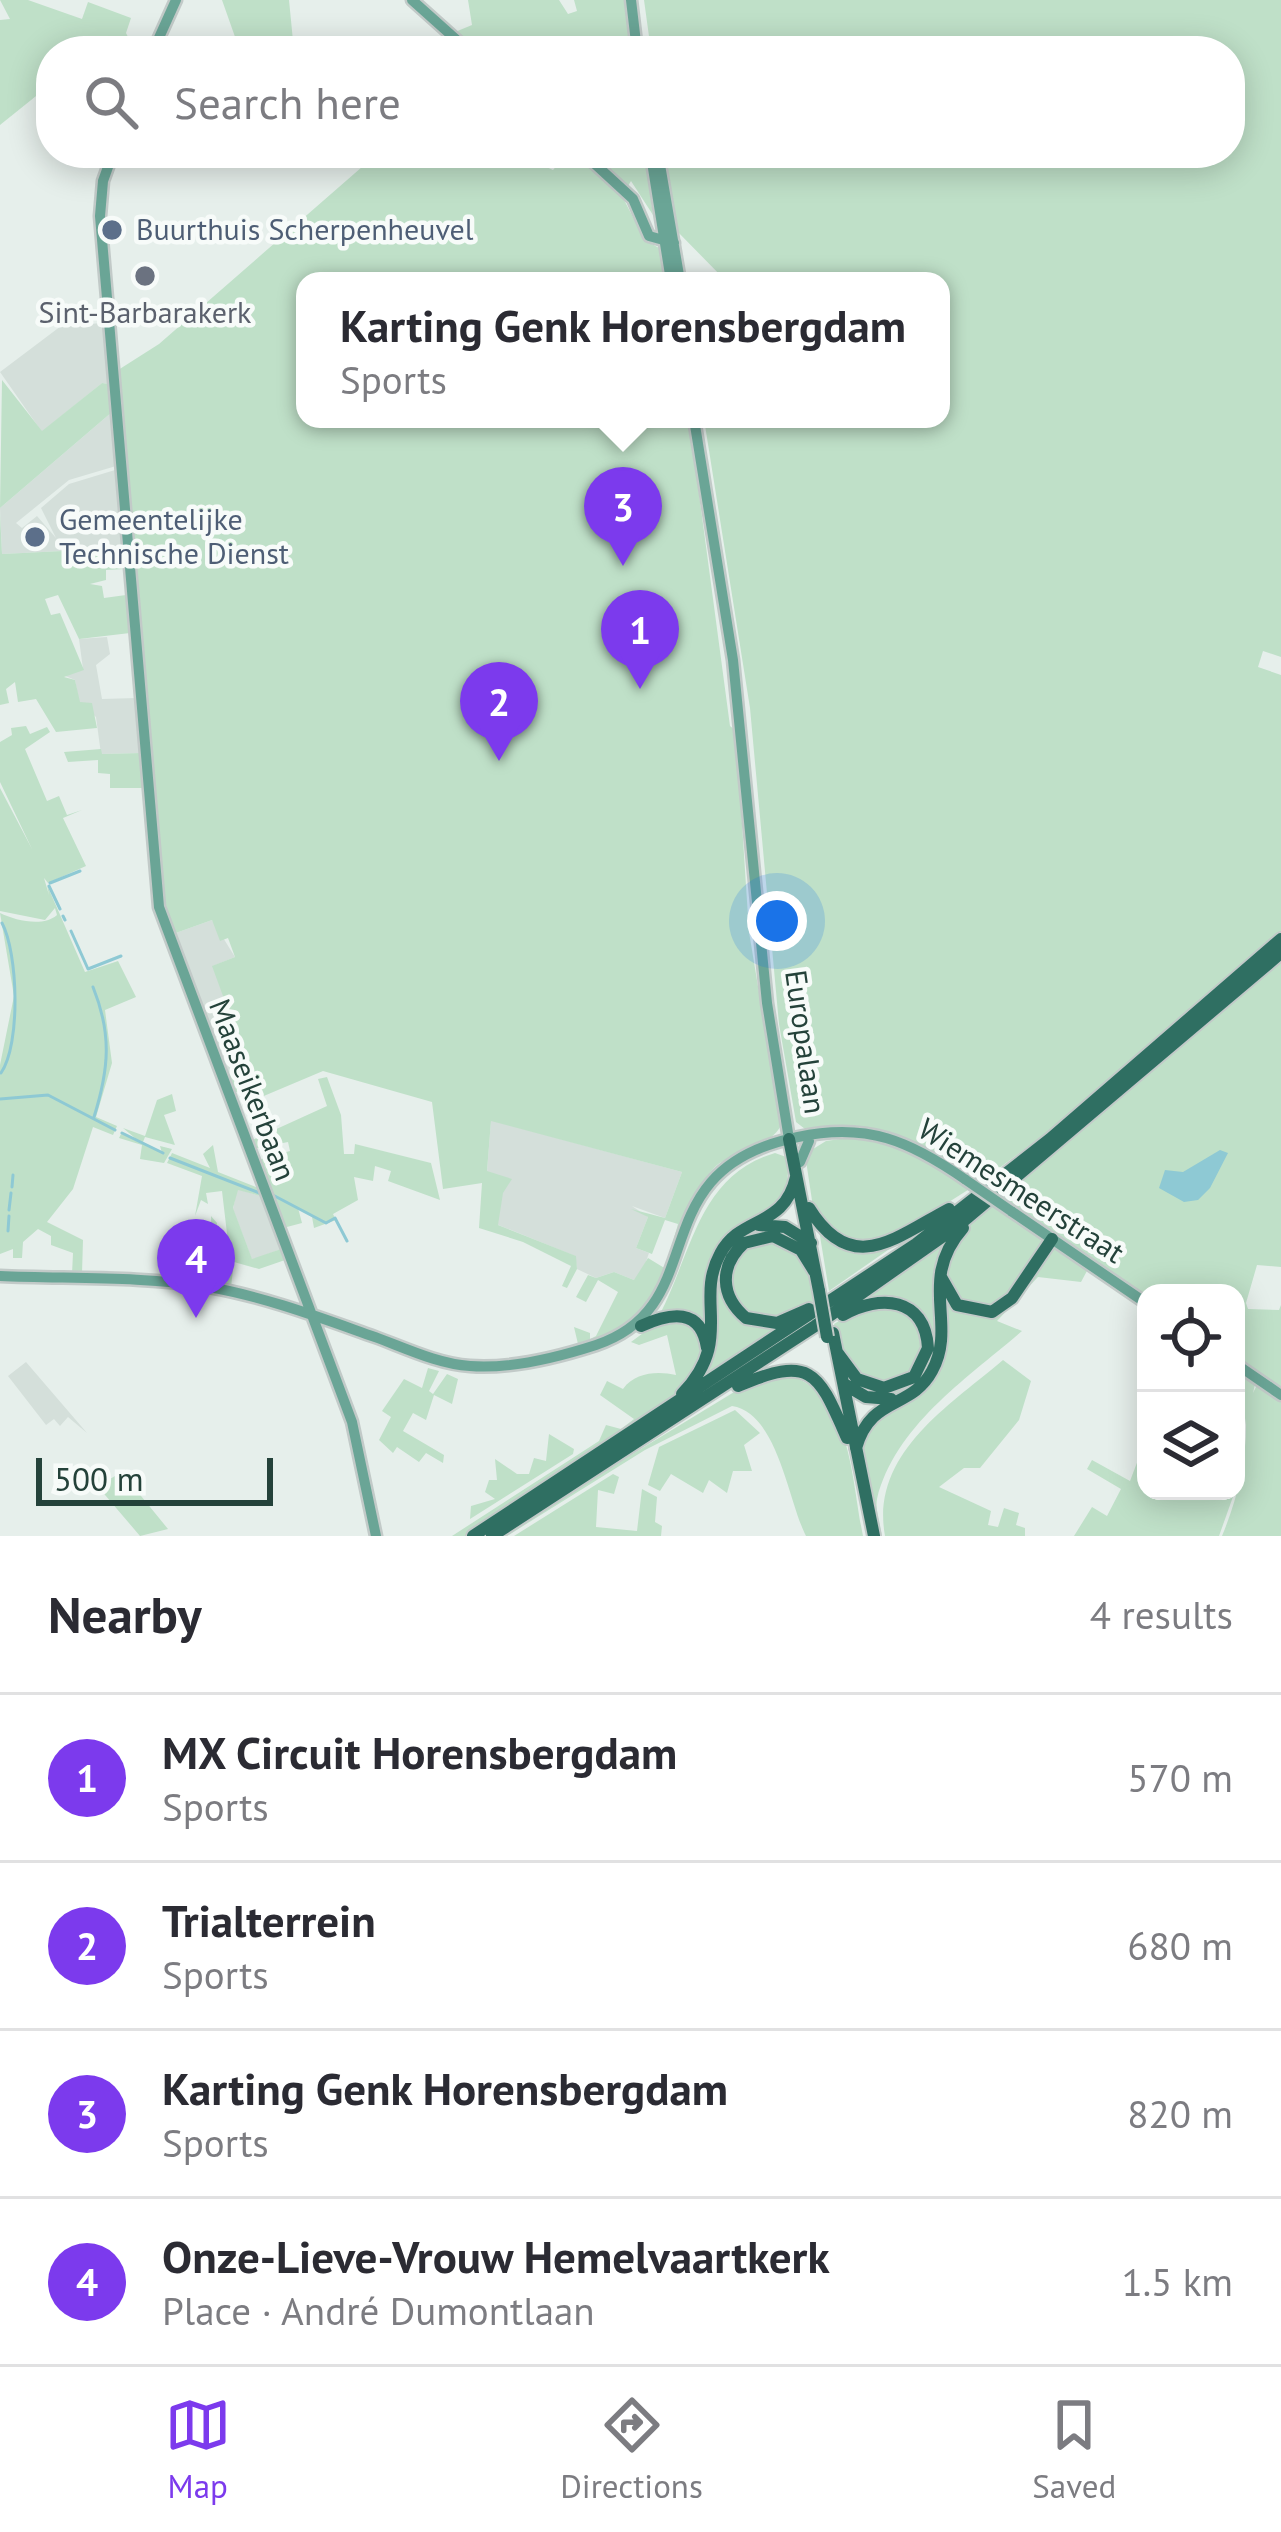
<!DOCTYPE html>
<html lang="en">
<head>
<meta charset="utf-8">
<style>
	body { margin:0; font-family:"PT Sans",sans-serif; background:#f2f2f3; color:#2b2b33 }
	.controls { position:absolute; right:36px; bottom:36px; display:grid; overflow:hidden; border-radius:24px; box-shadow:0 6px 30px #0003 }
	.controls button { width:108px; height:108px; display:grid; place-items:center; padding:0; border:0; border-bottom:3px solid #e1e1e2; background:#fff; color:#2b2b33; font:60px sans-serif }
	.scale { position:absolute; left:36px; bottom:30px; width:237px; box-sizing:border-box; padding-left:12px; border:6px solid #24423a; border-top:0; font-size:33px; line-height:42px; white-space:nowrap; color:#24423a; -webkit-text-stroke:9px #f7fbf9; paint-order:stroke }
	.you { position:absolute; left:777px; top:921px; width:42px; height:42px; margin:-30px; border:9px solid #fff; border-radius:50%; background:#1a73e8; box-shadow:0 0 0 18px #1a73e833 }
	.badge { display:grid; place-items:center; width:78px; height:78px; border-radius:50%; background:#7c3aed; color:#fff; font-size:39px; font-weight:700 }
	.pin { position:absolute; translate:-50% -99px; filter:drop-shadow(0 3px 6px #0008) }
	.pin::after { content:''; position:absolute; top:63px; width:42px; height:36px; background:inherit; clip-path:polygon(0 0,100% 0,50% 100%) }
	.popup { position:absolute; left:296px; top:272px; width:654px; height:156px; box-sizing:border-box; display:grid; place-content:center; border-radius:24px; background:#fff; filter:drop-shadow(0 3px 9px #0005); font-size:39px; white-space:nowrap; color:#7c7c81 }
	.popup b { font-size:45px; color:#2b2b33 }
	.popup::after { content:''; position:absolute; left:50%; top:100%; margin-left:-24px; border:24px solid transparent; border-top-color:#fff }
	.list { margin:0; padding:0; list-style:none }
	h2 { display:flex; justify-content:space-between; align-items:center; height:156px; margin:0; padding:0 48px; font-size:51px }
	h2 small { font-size:39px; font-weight:400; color:#7c7c81 }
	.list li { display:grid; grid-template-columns:78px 1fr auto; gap:36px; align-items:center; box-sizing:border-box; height:168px; padding:0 48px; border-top:3px solid #e1e1e2 }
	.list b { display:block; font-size:45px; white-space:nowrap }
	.list p { margin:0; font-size:39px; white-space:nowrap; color:#7c7c81 }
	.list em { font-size:39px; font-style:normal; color:#7c7c81 }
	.icon { flex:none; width:66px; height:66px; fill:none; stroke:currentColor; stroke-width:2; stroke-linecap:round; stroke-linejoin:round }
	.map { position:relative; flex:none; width:1281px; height:1536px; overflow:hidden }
	.search { position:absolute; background:#fff; box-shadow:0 6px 30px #0003; left:36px; right:36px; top:36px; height:132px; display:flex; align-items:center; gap:30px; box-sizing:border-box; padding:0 42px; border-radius:48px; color:#7c7c81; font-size:45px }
	.sheet { height:828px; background:#fff }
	nav { display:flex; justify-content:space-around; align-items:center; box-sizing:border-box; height:168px; border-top:3px solid #e1e1e2; background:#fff; font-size:33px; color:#7c7c81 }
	nav a { display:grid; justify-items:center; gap:6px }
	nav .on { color:#7c3aed }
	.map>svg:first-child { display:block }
	.built { fill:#d4dfda }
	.green { fill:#bfe0c8 }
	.water { fill:#8ec9d4 }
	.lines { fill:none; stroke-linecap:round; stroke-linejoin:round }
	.stream { stroke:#8ec9d4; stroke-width:3 }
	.major-casing { stroke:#c2cac8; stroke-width:15 }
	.highway-casing { stroke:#c2cac8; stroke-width:16 }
	.major { stroke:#6aa596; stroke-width:10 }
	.highway { stroke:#2f6f62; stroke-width:12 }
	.major-bridge-casing { stroke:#c2cac8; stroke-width:15; stroke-linecap:butt }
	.highway-bridge-casing { stroke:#c2cac8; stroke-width:16; stroke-linecap:butt }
	.major-bridge { stroke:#6aa596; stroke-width:10 }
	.highway-bridge { stroke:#2f6f62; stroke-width:12 }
	.service-dot { fill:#5c6f8a; stroke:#f7fbf9; stroke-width:4.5 }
	.worship-dot { fill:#6b7280; stroke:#f7fbf9; stroke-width:4.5 }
	.labels { text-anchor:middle; stroke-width:9; stroke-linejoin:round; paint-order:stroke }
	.service-label { font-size:30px; fill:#4e5e75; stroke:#f7fbf9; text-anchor:start }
	.worship-label { font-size:30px; fill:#5b616d; stroke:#f7fbf9 }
	.street-label { font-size:30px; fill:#24423a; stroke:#f7fbf9 }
</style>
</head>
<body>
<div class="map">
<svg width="1281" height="1536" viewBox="0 0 1281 1536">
	<rect width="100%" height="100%" fill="#e6efeb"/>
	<path class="built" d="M103,323L109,384L102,383L42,432L0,372L61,326Z
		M112,412L116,466L69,480L16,523L22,528L37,516L56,538L41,508L69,484L115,470L122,548L2,554L0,508Z
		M107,637L110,654L96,665L102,699L136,698L141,753L101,754L96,717L79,702L75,680L63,675L83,669L79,639Z
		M212,920L235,957L213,966L249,1067L227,1076L173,934Z
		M491,1120L682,1172L665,1218L632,1206L648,1217L636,1248L649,1253L641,1276L634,1280L614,1272L596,1278L577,1269L575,1256L496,1224L487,1172Z
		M237,1189L264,1197L284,1248L252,1260L233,1209Z
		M26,1362L87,1433L68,1417L60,1426L54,1419L46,1425L8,1376Z"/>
	<path class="green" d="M0,0H28L82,19L88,2L131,18L126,33L135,51H51V84L0,125V20L10,19Z
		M222,0H289L294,51H240Z
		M468,0H559L568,14L577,11L574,0H626L633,51H456L463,39L455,32L472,25Z
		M644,0H1281V657L1263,651L1258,667L1281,675V932L1081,1107L978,1184C915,1141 884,1122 805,1129L796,1122L779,1024L750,708L704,419H941V281H726L675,229L664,153H1230V51H651Z
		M378,153H530L527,158L553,170L568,153H645L653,215L631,181L622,196L645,240L659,248L667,281H305V419H689L730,726L736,731L749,932L781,1125C772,1147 729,1153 715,1167C689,1193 689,1233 668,1259L678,1224L665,1220L652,1254L636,1248L648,1217L631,1209L665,1218L682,1172L491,1121L487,1171L512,1179L503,1193L498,1225L576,1256L577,1269L567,1288L562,1286L571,1266L523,1242L479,1228L482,1183L443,1189L432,1102L323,1071L259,1098L254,1085L234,1093L227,1076L249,1067L212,966L235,957L228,938L220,941L212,920L173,934L164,897L115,372L159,344Z
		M2,380L42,431L102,383L109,384L112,412L0,508Z
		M120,503L125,569L106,570V580L90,584L102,586L104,598L126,595L130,633L79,639L58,595L45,599L51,615L60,613L84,670L64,677L75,680L80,702L92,703L97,728L56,732L36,699L18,702L15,682L6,689L9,703L0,705V513L2,554L123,548Z
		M26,726L30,734L47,727L50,732L25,749L47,801L59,796L67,815L82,810L63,818L86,866L48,883L44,878L49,895L47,885L85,972L118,961L136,997L105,1010L112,1063L96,1117L117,1126L113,1135L93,1127L73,1189L47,1222L83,1240L82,1274H72L73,1253L51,1245V1236L38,1229L23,1242L22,1258H13V1249L0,1254V1065L14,996L0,913C16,921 44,927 57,915L55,908L45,920L0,911V788L32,849L0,782V742L12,735L11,728Z
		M101,749L102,754L141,753L144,788H110V774L98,773V760L68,762L64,752Z
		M1281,958V1267L1257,1265L1246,1303L1248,1309L1279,1310L1281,1305V1390L1236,1359V1293H1146V1300L1001,1200Z
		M327,1077L341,1115L344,1154H354L355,1144L431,1163L440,1200L388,1181L391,1171L375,1166L373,1181L354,1177L358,1200L333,1214L336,1220L314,1228L312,1217L298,1208L302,1223L283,1228L258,1160L290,1151L288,1142L253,1149L250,1141L327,1106L318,1079Z
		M172,1094L176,1111L164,1115L175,1145L145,1137L143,1142L162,1153L160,1146L172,1149L164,1163L140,1159L142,1145L119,1138L121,1134L135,1138L123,1128L145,1136L157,1100Z
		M868,1135L904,1144L971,1188L884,1243L842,1240L813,1207L805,1154L826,1141Z
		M213,1145L218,1172L261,1189L264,1197L238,1190L233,1208L252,1259L284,1248L288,1259L259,1269L234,1262L231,1287L224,1285L225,1260L217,1258V1284L202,1282L205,1251L212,1250L211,1216L217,1223L216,1241L228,1242L222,1191L206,1193L208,1204L201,1200L195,1216L202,1176L167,1163L172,1153L210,1168L203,1154Z
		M775,1153L789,1158L786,1199L723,1242L711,1323L703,1329L660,1314C692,1252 699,1175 775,1153Z
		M994,1205L1040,1237L1042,1246L1011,1295L992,1308L961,1305L945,1285C948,1247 963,1227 994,1205Z
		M755,1228L797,1234L808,1255L766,1234L729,1256L733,1308L785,1323L693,1385L704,1370L724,1249Z
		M819,1230L850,1247L911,1234L829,1291Z
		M948,1238C943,1253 937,1268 934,1284C931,1305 941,1329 936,1350C927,1397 887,1403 849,1386L845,1368L886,1391L926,1361L916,1311L857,1305Z
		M767,1239C802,1251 808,1265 816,1300L781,1319L750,1317L728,1289C731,1259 739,1248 767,1239Z
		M1052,1248L1088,1269L1081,1282L1038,1277L997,1321L1022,1331C969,1377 895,1425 877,1499C875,1510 880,1525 882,1536H878L862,1449L865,1430L934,1373L939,1286L960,1311L994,1315Z
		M648,1258L666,1269C650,1305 617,1342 578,1344L574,1327L590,1333V1339L596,1336L618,1292L598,1280L586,1302L576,1297L588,1275L596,1278L614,1272L634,1280Z
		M885,1303L912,1313L925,1338L916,1370L894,1385L860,1379L841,1352L834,1324L861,1308Z
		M662,1319L694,1325L704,1354L681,1391L466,1536H452L599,1441L606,1425L621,1429L634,1419L600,1395L607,1381L623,1389C635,1372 658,1371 676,1375L667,1335L639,1345L631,1342Z
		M1003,1360L1031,1381L1019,1420L980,1468H964L939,1487L991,1511L988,1525L998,1527L1004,1508L1019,1513L1016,1525L1025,1528V1536H885C870,1454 949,1406 1003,1360Z
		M1236,1367L1256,1380L1253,1393L1257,1385L1281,1397V1536H1222C1238,1497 1247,1460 1246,1418L1236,1488Z
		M428,1368L439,1371L429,1391L433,1394L447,1374L458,1379L452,1404L434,1395L426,1420L413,1413L403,1431L444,1455L443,1463L426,1453L419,1462L397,1447L393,1453L379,1440L391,1417L382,1411L404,1379L422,1388Z
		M784,1374C852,1390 851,1478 863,1536H806C788,1501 778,1413 732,1406L645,1450L507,1536H498L744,1386Z
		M735,1410L760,1433L744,1445L752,1471H733L727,1493L709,1480L703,1493L671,1474L660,1491L648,1485L659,1447Z
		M549,1434L574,1449L573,1454L470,1519L471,1506L495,1499L485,1492L489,1480H497L495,1459L517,1474H529L534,1458L546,1461Z
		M1146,1439V1491H1235L1219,1536H1074L1092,1507L1107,1516L1121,1489L1087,1469L1092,1460L1130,1481Z
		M99,1465L110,1479L115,1476L122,1484L128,1480L168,1529L140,1536L88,1475Z
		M613,1474L619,1477L614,1494L598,1490L596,1527L637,1531L642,1489L657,1497L655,1522L662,1526L661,1536H514Z"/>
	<path class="water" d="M1220,1150L1228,1153L1210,1188L1198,1200L1184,1202L1159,1188L1165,1170L1183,1172Z"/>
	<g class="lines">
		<path class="stream" d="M50,883L80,871
			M49,886L60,909
			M63,916L65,920
			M71,931L88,969L121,956
			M93,987C112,1034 109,1069 94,1117
			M1,1073C21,1044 18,953 2,923
			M0,1099L48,1095L115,1130
			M122,1133L163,1153
			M170,1158L262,1194
			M12,1187L13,1175
			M269,1193L326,1223L335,1218L347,1241
			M9,1210L11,1193
			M8,1231L9,1216"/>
		<defs>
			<path id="major" d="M412,0L469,51
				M631,0L637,51
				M153,51L176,0
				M113,153L103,181L100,216L159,907L352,1422L376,1536
				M583,153L633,199L649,236L674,243
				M658,153L680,281
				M652,162L671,281
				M694,419L733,660L767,1003L789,1139
				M800,1162L809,1141
				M1011,1211L1146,1303
				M0,1276C69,1279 141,1276 209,1287C266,1297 321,1318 375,1337C405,1348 438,1364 470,1366C509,1369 559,1357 596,1345C717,1304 636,1170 798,1137C867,1122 910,1141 966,1180
				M1236,1364L1281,1395"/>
			<path id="highway" d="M789,1139L819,1291
				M809,1208C852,1278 896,1237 949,1209
				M759,1225L785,1227L811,1243
				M941,1277L957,1305L992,1312L1012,1298L1052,1239
				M809,1309L777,1323L746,1318C720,1296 719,1266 744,1243L773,1236L801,1250L814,1271
				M641,1326C670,1313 701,1307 707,1348
				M833,1333L874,1536
				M837,1352L857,1379L884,1388L914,1377L928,1348C925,1297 880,1294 843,1315
				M844,1384L866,1397L891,1399
				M738,1386C813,1354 818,1373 847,1438
				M682,1394C735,1339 694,1302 720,1254C740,1215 784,1229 796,1177
				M856,1448C871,1395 911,1410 932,1371C958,1324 917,1280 963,1228
				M473,1536L916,1244L1050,1139L1281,939
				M492,1536L815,1326L959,1225L1281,953"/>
		</defs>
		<use href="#major" class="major-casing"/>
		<use href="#highway" class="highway-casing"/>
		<use href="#major" class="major"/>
		<use href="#highway" class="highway"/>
		<defs>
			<path id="major-bridge" d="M966,1180L1011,1211"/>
			<path id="highway-bridge" d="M819,1291L827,1337"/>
		</defs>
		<use href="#major-bridge" class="major-bridge-casing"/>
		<use href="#highway-bridge" class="highway-bridge-casing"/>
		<use href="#major-bridge" class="major-bridge"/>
		<use href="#highway-bridge" class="highway-bridge"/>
	</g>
	<g class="service-dot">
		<circle cx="112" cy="230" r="12"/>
		<circle cx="35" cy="537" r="12"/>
	</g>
	<circle class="worship-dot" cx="145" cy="276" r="12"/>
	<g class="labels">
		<g class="service-label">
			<text x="136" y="240">Buurthuis Scherpenheuvel</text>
			<text x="59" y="530">Gemeentelijke<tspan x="59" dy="34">Technische Dienst</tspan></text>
		</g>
		<g class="worship-label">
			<text x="145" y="323">Sint-Barbarakerk</text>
		</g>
		<g class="street-label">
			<text transform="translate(805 1042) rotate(82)" y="10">Europalaan</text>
			<text transform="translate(252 1090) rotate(69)" y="10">Maaseikerbaan</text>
			<text transform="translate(1021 1191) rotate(33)" y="10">Wiemesmeerstraat</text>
		</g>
	</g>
</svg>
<div class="controls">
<button><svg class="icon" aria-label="locate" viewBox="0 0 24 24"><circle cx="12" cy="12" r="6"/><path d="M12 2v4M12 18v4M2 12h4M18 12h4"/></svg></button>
<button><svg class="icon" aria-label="layers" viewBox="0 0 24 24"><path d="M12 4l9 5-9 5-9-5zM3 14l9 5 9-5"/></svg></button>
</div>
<div class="scale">500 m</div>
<div class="you"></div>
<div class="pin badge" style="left:640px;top:689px">1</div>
<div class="pin badge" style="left:499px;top:761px">2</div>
<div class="pin badge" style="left:623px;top:566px">3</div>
<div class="popup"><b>Karting Genk Horensbergdam</b>Sports</div>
<div class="pin badge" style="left:196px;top:1318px">4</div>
<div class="search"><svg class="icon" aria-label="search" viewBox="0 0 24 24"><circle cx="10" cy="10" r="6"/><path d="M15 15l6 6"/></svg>Search here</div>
</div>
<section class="sheet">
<h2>Nearby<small>4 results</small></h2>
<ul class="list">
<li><span class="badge">1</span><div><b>MX Circuit Horensbergdam</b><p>Sports</p></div><em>570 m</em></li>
<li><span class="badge">2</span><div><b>Trialterrein</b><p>Sports</p></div><em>680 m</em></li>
<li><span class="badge">3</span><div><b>Karting Genk Horensbergdam</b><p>Sports</p></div><em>820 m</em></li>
<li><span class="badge">4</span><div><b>Onze-Lieve-Vrouw Hemelvaartkerk</b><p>Place · André Dumontlaan</p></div><em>1.5 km</em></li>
</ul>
</section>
<nav>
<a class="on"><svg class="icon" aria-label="map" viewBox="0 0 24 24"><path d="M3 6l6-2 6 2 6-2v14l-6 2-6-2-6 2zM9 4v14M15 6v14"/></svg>Map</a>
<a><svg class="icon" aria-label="directions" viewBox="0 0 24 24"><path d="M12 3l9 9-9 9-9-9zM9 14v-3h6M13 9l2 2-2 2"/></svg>Directions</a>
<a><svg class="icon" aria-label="saved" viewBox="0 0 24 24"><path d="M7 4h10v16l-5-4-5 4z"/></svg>Saved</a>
</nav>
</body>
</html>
